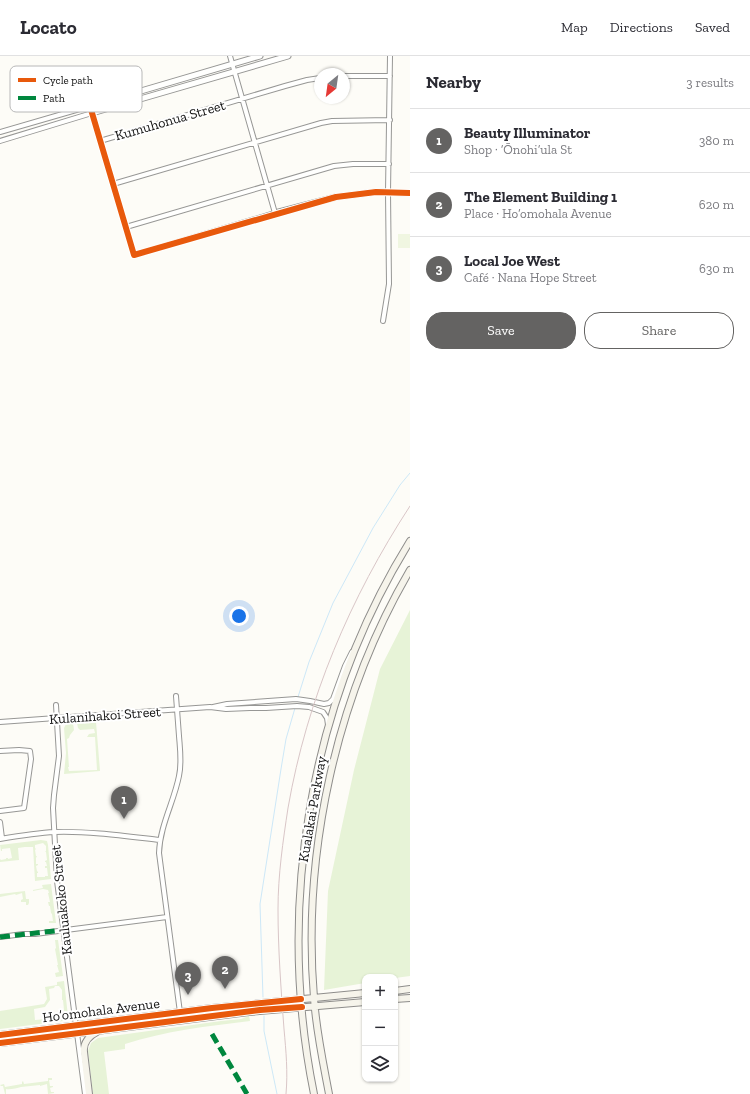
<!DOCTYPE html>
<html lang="en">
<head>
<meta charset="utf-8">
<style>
	body { margin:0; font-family:"Zilla Slab",serif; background:#f7f7f7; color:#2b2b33 }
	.controls { position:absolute; right:12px; bottom:12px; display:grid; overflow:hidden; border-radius:8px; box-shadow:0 1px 3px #0004 }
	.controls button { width:36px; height:36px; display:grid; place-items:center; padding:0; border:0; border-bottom:1px solid #e1e1e2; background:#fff; color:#2b2b33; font:20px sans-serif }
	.compass { position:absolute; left:314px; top:12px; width:36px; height:36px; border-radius:50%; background:#fff; box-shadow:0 1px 3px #0004; rotate:209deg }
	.you { position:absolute; left:239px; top:560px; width:14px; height:14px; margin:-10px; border:3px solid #fff; border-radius:50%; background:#1a73e8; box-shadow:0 0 0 6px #1a73e833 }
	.badge { display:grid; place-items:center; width:26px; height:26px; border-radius:50%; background:#646362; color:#fff; font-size:13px; font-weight:700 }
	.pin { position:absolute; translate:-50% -33px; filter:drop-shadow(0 1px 2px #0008) }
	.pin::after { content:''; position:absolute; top:21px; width:14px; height:12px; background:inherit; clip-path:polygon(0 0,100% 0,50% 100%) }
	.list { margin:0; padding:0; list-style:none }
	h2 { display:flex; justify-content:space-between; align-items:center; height:52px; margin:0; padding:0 16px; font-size:17px }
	h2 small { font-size:13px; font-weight:400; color:#7c7c81 }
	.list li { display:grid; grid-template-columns:26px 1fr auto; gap:12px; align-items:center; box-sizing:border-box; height:64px; padding:0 16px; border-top:1px solid #e1e1e2 }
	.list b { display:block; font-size:15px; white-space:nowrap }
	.list p { margin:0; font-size:13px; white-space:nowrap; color:#7c7c81 }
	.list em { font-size:13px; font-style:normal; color:#7c7c81 }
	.actions { display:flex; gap:8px; padding:12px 16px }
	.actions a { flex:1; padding:9px 0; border:1px solid #646362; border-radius:16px; text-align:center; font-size:14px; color:#646362 }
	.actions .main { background:#646362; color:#fff }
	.icon { flex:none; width:22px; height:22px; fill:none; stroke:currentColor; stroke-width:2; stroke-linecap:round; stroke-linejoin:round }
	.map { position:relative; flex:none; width:410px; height:1038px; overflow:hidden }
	header { display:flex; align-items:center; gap:24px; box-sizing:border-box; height:56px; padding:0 20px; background:#fff; border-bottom:1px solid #e1e1e2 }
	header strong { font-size:19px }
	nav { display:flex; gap:22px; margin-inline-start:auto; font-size:14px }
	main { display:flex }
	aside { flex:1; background:#fff }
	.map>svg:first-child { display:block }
	.green { fill:#e7f3d7; fill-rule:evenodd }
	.pitch { fill:#f0f6e1 }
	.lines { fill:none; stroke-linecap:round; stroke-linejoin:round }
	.stream { stroke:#cde8f7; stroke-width:1 }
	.minor-casing { stroke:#979795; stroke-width:6 }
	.tertiary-casing { stroke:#979795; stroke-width:7 }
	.secondary-casing { stroke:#8e8d8b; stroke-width:8 }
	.minor { stroke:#fffffe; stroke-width:4 }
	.tertiary { stroke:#fffffe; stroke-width:5 }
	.secondary { stroke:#f6f4eb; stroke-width:6 }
	.rail { stroke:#d9c6c7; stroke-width:1 }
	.quiet { stroke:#00873e; stroke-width:5; stroke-dasharray:10 5; stroke-linecap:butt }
	.cycleway-casing { stroke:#fff; stroke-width:8 }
	.cycleway { stroke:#e8590c; stroke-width:6 }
	.labels { text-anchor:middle; stroke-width:4; stroke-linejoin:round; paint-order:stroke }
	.street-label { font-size:14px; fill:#111; stroke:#fff }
	.key { fill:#fff; stroke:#b8b8b8; stroke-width:1 }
	.key-label { font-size:11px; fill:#111 }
</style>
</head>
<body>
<header>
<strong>Locato</strong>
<nav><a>Map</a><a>Directions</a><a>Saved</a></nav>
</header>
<main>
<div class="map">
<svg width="410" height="1038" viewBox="0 0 410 1038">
	<rect width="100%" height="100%" fill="#fdfcf7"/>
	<path class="green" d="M410,554V920L395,922V921H365V927L324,934L328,835L354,714L380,613Z
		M96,666L100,715L64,718L66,697L64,672L66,668L73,667L74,674L70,679L69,682L67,683L69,711H68L69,715L97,714L95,681H87L89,678L95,677L94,673L80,674L78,672L77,667Z
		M41,784L47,785L48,789L51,823L35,825L33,791H25L18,792L19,804L0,806V803L1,804L6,803V802H8V803L12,802L10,792L2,793V795H1L0,789ZM43,787L46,790V795H45L46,796L47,804L45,805V806H46L47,810H45V812H47L48,820H45V821H37V817H38V816L37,815L36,810L38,809V808H36V802L37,800H36L35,794L36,793L35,792V789Z
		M51,828L56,867H49V865H53L52,858L51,857L50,850H49L48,846H50L48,837H49L48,834L43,833L33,835V834L43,832L42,829Z
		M25,835L26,843H29V847L28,849H26V846H21V844L23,843L22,837L16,839L15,838L0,841V838Z
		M55,884H58L63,920L56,921L55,917L59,916L57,909H58L55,893L56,892Z
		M64,925L68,960L66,963L63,965L0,973V955L44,948L47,943L45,931L57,929V926ZM55,930H59L62,934V944H63L64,954L63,960L58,962L35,964L34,953L45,951L50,944L49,933L54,932Z
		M249,960L250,965C208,970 165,975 125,988V993L104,996L109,1038H93L88,995L91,987L98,982L221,965L241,963Z
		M48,1022H52V1024H49L50,1030H53V1031L50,1032L51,1036H54V1037L48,1038L47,1028L40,1030V1029C34,1030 27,1030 21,1031C17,1032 10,1034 6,1033V1038H5L3,1030H1L0,1029L4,1028L5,1031L22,1028V1026L23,1025L24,1028L48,1025Z"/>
	<path class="pitch" d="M398,178H410V192H398Z"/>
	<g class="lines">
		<path class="stream" d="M298,641L309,606L333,547L373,472L400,429L410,417
			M263,941L260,848L281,713L286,683L295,652
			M264,960V975L277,1038"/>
		<defs>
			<path id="minor" d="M344,20H390
				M87,40L134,199L275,157L230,0
				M0,76L90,50
				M0,85L92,57
				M100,85L285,30L307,24L320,22
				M113,128L321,67L332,65L390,64
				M126,171L334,110L353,108H389
				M383,265L389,228L388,136L390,0
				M176,640C177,653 178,667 179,680C180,693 182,707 179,720C174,746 160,769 159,797L181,964
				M56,649L59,700L54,739L53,752L57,825L85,1038
				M213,651L227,648L296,643L310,645L324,648L329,647L333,643L345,610L352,596
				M0,666L210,651L226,653L250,652H266L297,650L309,651L323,656L327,662L328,669
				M0,695L19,694L30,695L31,703L24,752L0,755
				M0,766L2,782
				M0,783C18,780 37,777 55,776C90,775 125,780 160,784
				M0,881L23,878H35L167,861"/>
			<path id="tertiary" d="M90,50L260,0
				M92,57L288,0
				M275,157L336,141L376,136L410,137"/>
			<path id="secondary" d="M395,935L410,933
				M395,943L410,942
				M0,979L212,952L365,937
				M0,987L249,956L365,946
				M89,1038L84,996C83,987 89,980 97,976
				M314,1038C276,851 309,648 410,485
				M329,1038C323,1006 316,974 314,942C302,797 336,640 410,514"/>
		</defs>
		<use href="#minor" class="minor-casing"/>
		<use href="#tertiary" class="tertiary-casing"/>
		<use href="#secondary" class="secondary-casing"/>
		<use href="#minor" class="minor"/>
		<use href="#tertiary" class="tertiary"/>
		<use href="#secondary" class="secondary"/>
		<path class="rail" d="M286,1038C288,1016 286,995 284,973C281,933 278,893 278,853C278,819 283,785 288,752C307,643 350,542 410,450"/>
		<path class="quiet" d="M0,881L63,874
			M212,978L247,1038"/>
		<defs>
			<path id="cycleway" d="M87,40L134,199L336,141L376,136L410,137
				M0,979L212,952L301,943
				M0,987L181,964L260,954L302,951"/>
		</defs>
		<use href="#cycleway" class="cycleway-casing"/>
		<use href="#cycleway" class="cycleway"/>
	</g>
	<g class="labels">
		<g class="street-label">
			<text transform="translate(170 64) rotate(-16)" y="5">Kumuhonua Street</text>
			<text transform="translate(105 659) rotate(-4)" y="5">Kulanihakoi Street</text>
			<text transform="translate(312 753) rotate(-80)" y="5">Kualakai Parkway</text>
			<text transform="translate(61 844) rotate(-96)" y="5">Kauluakoko Street</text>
			<text transform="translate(101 954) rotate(-7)" y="5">Ho’omohala Avenue</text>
		</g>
	</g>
	<rect x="10" y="10" width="132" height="46" rx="6" class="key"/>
	<rect x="18" y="22" width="18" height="4" fill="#e8590c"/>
	<rect x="18" y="40" width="18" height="4" fill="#00873e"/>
	<g class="key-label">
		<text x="43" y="28">Cycle path</text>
		<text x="43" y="46">Path</text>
	</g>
</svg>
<div class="controls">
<button>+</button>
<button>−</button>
<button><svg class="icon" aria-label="layers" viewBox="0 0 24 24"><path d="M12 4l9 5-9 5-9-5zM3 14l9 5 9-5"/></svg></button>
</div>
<svg class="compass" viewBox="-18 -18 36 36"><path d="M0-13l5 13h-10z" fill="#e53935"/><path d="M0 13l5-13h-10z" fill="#7c7c81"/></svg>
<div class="you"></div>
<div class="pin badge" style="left:124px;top:763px">1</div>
<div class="pin badge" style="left:225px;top:933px">2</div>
<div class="pin badge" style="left:188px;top:939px">3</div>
</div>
<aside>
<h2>Nearby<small>3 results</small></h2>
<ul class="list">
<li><span class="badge">1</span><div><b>Beauty Illuminator</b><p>Shop · ‘Ōnohi‘ula St</p></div><em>380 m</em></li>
<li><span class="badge">2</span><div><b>The Element Building 1</b><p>Place · Ho’omohala Avenue</p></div><em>620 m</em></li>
<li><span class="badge">3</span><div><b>Local Joe West</b><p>Café · Nana Hope Street</p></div><em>630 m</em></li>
</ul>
<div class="actions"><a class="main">Save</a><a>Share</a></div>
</aside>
</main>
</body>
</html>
